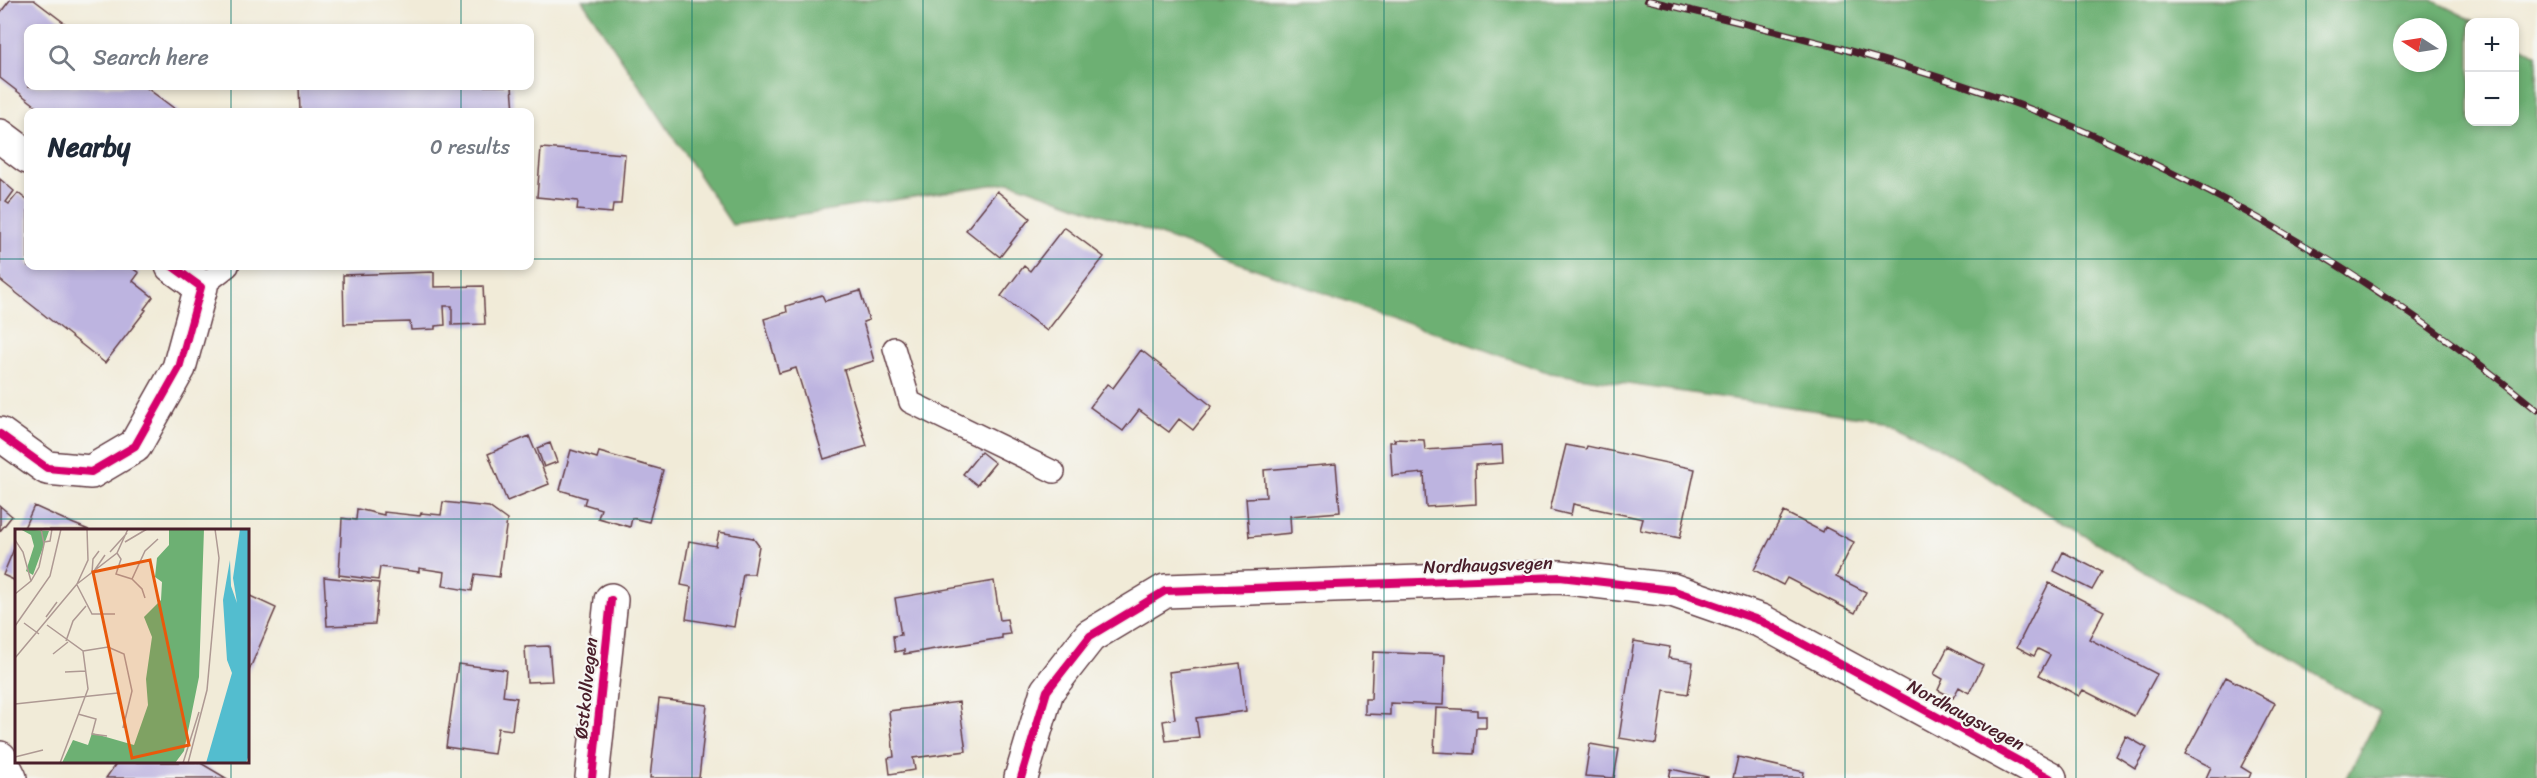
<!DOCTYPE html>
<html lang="en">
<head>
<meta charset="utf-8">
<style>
	body { margin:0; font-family:Sriracha,sans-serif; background:#f6f6f7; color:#1f2937 }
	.controls { position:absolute; right:18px; top:18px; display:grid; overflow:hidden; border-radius:12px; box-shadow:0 3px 9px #0003 }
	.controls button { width:54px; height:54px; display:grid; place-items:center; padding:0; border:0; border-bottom:2px solid #e0e1e3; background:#fff; color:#1f2937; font:30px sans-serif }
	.compass { position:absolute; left:2393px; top:18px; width:54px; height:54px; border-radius:50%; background:#fff; box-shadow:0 3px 9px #0003; rotate:282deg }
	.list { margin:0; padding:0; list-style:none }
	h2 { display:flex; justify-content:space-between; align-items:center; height:78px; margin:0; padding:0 24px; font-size:26px }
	h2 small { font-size:20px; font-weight:400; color:#747a83 }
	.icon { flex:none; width:33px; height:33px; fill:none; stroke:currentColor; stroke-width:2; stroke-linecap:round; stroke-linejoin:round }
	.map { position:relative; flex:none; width:2537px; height:778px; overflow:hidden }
	.search { position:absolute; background:#fff; box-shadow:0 3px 9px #0003; left:24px; top:24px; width:510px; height:66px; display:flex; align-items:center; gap:15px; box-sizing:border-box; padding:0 21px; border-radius:12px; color:#747a83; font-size:22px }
	.panel { position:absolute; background:#fff; box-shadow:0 3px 9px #0003; left:24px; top:108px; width:510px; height:162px; border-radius:12px }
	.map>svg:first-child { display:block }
	.forest { fill:#6db073; stroke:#5c684f; stroke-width:1.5; fill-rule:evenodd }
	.building { fill:#bdb4e0 }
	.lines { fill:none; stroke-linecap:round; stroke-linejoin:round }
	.lane-casing { stroke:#633e45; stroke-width:24 }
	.street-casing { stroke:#633e45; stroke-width:36 }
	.lane { stroke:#fff; stroke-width:21 }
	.street { stroke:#fff; stroke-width:33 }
	.rail-casing { stroke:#4a1f2b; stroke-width:7 }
	.rail { stroke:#f6f6f2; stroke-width:4.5; stroke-dasharray:14; stroke-linecap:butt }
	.cycleway-casing { stroke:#f6f6f2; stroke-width:11 }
	.cycleway { stroke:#d6006c; stroke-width:8 }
	.grid { fill:none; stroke:#0f766e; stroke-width:1.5; stroke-opacity:0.55 }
	.labels { text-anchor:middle; stroke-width:4.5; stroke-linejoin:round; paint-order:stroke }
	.street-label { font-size:18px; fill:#4a1f2b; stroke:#f6f6f2 }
	.inset-road { fill:none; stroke:#ae9993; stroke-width:1.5 }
	.view { fill:#e8590c; fill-opacity:0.15; stroke:#e8590c; stroke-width:3 }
	.inset-edge { fill:none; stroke:#4a1f2b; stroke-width:3 }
</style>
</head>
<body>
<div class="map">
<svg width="2537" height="778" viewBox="0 0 2537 778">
	<rect width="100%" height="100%" fill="#f6f6f2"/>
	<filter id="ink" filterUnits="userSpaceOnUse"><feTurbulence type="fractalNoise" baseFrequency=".0167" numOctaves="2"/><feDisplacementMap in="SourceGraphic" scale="12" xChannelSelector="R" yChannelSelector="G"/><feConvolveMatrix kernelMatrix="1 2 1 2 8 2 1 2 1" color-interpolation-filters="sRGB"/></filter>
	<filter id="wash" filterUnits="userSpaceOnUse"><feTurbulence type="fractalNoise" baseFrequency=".008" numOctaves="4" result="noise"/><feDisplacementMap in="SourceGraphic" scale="24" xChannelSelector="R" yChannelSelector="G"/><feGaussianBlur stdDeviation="1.35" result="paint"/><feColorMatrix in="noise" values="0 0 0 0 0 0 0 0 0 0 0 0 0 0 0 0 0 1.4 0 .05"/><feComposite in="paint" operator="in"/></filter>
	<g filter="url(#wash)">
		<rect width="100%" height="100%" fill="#f1ebd8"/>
		<path class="forest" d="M582,0H2432L2476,22H2470V122H2514L2515,42L2537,54V778H2347L2380,713L1896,422L1550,373L1010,182L732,225ZM2402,27H2438V63H2402Z"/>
		<g id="blocks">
			<path class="building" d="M10,0H34L71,28H28V86H144L179,112H44L0,78V13Z
				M299,86H512L514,111L300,112Z
				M541,148L625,154L621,204H613L612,213L577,210L578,201L537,197Z
				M0,179L14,191L6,202L9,204L18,193L28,201V266H129L139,273L133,281L153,297L144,309L146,310L105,363L0,280Z
				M997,191L1030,218L1000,257L966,230Z
				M1064,227L1104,257L1047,331L1001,296L1024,266L1030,271Z
				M434,272V287L483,286L485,324L452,325V306H444L445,325L435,326V329L411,330L410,322L344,324L343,275Z
				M860,291L869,320L863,322L874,361L844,370L867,446L824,459L796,368L779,373L764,319L787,312L786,306L822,295L825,301Z
				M1141,350L1212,406L1193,430L1179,419L1169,432L1139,410L1123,431L1090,407L1107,384L1113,388Z
				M529,436L549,484L507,501L488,454Z
				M1394,439L1424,440L1425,450L1502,445L1503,463L1475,465L1476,504L1426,507L1424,473L1392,476L1390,442H1395Z
				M550,443L557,462L544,467L537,448Z
				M1566,445L1586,449L1587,446L1695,469L1680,538L1640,530L1643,519L1573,504L1571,515L1550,510Z
				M571,450L597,458L599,452L663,470L649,522L632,518L630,527L598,518L601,509L584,504L586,498L560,490Z
				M981,452L995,463L977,485L963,474Z
				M1336,464L1340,512L1290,516L1291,533L1249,537L1246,498L1266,497L1264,470Z
				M443,502L489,507L507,520L499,577L475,574L472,591L443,586L445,572L419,568V572L380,567L378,580L339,575L342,518L356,520L357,509L384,515V512L420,516L421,513L441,515Z
				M0,506L12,516L0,531Z
				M34,506L74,524L89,530H23Z
				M1784,512L1823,532L1825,527L1854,542L1836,577L1866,592L1855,613L1787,578L1783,585L1754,570Z
				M719,532L753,538L759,546L754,574H743L734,627L686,619L691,587L681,585L689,541L716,546Z
				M16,544V581L3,575Z
				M2063,552L2102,572L2092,590L2054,571Z
				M324,577L379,583L375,624L327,626Z
				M994,581L1000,620L1007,619L1010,634L1002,635V638L904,654V650L895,652L893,636L901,635L895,598Z
				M2049,583L2104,611L2089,639L2157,674L2134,716L2083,690L2079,696L2039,675L2050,655L2038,649L2034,656L2017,647Z
				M248,595L276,608L248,673Z
				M1634,641L1670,647L1668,658L1693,662L1688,694L1664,690L1656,744L1619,738Z
				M549,646L552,681L527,682L525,647Z
				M1948,647L1983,665L1969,693L1959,687L1953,698L1938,690L1943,679L1934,674Z
				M1373,652L1445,655L1443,705L1390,703V715L1365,714V699H1371Z
				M1240,663L1246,711L1196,718L1199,737L1166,741L1163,721L1175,719L1169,672Z
				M458,664L506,670L503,696L517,698L514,714L512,730L498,728L494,754L446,747Z
				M2226,677L2275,703L2241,767L2251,773L2249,778H2206L2211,767L2185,754Z
				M659,699L707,705L699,778H650Z
				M959,702L966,751L913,758L915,770L890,774L888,758L894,757L889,711Z
				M1436,708L1477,710V716H1486V728H1476L1474,754L1434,752Z
				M2126,736L2147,748L2135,768L2116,756Z
				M1590,744L1619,749L1614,778L1585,776Z
				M1738,757L1804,772L1803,778H1733Z
				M117,762H199L226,778H106Z
				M1671,769L1708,777V778H1669Z"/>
		</g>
	</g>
	<g filter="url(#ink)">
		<use href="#blocks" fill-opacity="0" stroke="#633e45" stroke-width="1.5"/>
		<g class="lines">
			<defs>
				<path id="lane" d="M201,287L228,266
					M894,348L910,402L1054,472"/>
				<path id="street" d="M0,136L28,157
					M0,434L47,468L91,472L135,446L179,368L201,287L172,266
					M0,758L10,778
					M592,778L611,600
					M1021,778L1047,691L1090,636L1165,591L1560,577L1672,590L1761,621L2050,778"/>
			</defs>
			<use href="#lane" class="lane-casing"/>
			<use href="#street" class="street-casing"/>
			<use href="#lane" class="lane"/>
			<use href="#street" class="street"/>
			<defs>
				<path id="rail" d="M1647,0C1774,30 1902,61 2025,107C2073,125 2120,147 2166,170C2301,236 2421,314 2537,410"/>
			</defs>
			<use href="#rail" class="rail-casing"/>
			<use href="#rail" class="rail"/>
			<defs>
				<path id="cycleway" d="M0,434L47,468L91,472L135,446L179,368L201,287L172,266
					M592,778L611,600
					M1021,778L1047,691L1090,636L1165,591L1560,577L1672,590L1761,621L2050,778"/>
			</defs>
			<use href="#cycleway" class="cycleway-casing"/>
			<use href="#cycleway" class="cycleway"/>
		</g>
	</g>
	<path class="grid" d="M231,0V28M461,0V28M692,0V778M923,0V778M1153,0V778M1384,0V778M1614,0V778M1845,0V778M2076,0V778M2306,0V778M231,86V112M461,86V112M0,259H28M530,259H2537M231,266V530M461,266V778M0,519H2537M231,762V778"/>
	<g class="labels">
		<g class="street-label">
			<text transform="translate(1488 565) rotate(-2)" y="6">Nordhaugsvegen</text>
			<text transform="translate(586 688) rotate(-84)" y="6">Østkollvegen</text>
			<text transform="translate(1966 715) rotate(28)" y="6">Nordhaugsvegen</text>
		</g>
	</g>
	<g transform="translate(15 529)">
		<rect width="234" height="234" fill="#f1ebd8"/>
		<path d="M5,0L34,2L18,46L11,42L19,17L16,6ZM154,0H189L184,148L169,222L160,234H47L58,211L73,216L77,204L119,216L133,176L131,150L137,108L129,88L146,71L147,53L140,48L142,29L154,16Z" fill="#6db073"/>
		<path d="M225,0H234V226L231,234H191L217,144L212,131L208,71L215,31L216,57L222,74L218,49Z" fill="#53bdcf"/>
		<path class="inset-road" d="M72,0L73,31L62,55L102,24L113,0M0,11L8,23L16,52M29,13L35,12L37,0M110,13L132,0M95,23L112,4M102,24L106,30L101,45L117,50L130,22L143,10M79,42L90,26M77,44L78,30L84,22M117,50L127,60L130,69M62,56L77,85H100M0,65L16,52L24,38L29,15L26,0M31,88L42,73M9,94L24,105M32,96L68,122L73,160L45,234M0,97L35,47L46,0M51,112L58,92L71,77M68,122L93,118L109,125L117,162L108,199M38,125L53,113M0,129L62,55M50,143L71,142M0,175L103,164M63,185L81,190L77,205L92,207M0,228L28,221M168,234L184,183M173,234L192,161L204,29L200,0"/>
		<path class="view" d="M135,31L174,216L117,229L78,43Z"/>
		<rect width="234" height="234" class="inset-edge"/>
	</g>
</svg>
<div class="controls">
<button>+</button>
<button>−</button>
</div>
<svg class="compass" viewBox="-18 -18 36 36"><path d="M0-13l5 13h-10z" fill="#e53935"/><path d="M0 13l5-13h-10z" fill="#747a83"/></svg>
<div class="search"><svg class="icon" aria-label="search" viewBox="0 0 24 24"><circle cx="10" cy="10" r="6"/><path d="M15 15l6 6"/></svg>Search here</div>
<section class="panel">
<h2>Nearby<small>0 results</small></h2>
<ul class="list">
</ul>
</section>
</div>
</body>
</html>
